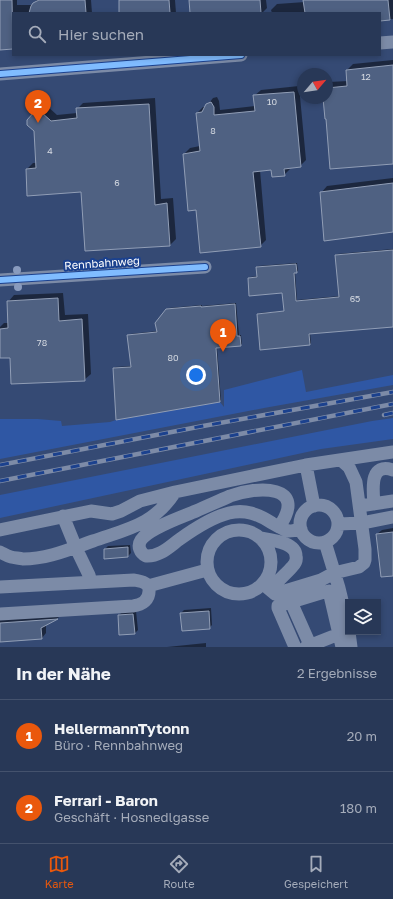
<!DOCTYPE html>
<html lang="de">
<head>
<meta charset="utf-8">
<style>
	body { margin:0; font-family:"Golos Text",sans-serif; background:#303f5d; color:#f1f3f6 }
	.controls { position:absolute; right:12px; bottom:12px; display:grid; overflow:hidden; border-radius:0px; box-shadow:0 2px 6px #0003 }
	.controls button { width:36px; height:36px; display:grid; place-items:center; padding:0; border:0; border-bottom:1px solid #44526d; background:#283857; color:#f1f3f6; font:20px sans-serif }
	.compass { position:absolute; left:297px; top:68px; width:36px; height:36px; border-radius:50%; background:#283857; box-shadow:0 2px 6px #0003; rotate:61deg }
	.you { position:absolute; left:196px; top:375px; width:14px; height:14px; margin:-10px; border:3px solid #fff; border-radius:50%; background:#1a73e8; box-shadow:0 0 0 6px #1a73e833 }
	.badge { display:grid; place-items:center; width:26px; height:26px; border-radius:50%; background:#ea580c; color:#fff; font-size:13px; font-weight:700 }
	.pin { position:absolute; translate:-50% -33px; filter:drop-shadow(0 1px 2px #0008) }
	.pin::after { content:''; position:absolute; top:21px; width:14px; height:12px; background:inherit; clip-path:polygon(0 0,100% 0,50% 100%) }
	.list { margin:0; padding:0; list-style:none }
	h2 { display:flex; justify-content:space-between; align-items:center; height:52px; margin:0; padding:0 16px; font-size:17px }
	h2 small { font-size:13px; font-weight:400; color:#a5acba }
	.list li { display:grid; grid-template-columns:26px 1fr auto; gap:12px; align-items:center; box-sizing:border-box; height:72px; padding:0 16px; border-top:1px solid #44526d }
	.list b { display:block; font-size:15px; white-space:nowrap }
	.list p { margin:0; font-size:13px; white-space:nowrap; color:#a5acba }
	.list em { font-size:13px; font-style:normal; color:#a5acba }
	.icon { flex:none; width:22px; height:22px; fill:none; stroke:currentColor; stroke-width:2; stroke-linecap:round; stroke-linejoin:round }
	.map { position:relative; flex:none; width:393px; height:647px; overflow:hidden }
	.search { position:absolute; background:#283857; box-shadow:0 2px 6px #0003; left:12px; right:12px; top:12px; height:44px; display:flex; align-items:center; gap:10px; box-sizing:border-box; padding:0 14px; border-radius:0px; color:#a5acba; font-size:15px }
	.sheet { height:196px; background:#283857 }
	nav { display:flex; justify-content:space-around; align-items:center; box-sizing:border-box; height:56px; border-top:1px solid #44526d; background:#283857; font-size:11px; color:#a5acba }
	nav a { display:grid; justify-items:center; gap:2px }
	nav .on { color:#ea580c }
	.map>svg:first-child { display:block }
	.green { fill:#2f57a4 }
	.shadow { fill:#0007 }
	.building { fill:#4f6182; stroke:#919eb6 }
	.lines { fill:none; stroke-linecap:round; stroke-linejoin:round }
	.minor { stroke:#7c8ba7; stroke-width:13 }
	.rail-casing { stroke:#7d8ba7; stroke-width:4.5 }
	.rail { stroke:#1b418e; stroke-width:3; stroke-dasharray:9; stroke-linecap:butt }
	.cycleway-casing { stroke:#1b418e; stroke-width:8 }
	.cycleway { stroke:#80bcff; stroke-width:6 }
	.tree { fill:#899bbe }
	.labels { text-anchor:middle; stroke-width:4; stroke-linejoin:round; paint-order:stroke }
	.number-label { font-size:9px; fill:#d3d8e0 }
	.street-label { font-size:11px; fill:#fff; stroke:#1b418e }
</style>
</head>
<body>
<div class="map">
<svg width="393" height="647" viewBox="0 0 393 647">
	<rect width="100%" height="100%" fill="#354a74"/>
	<path class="green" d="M302,370L306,392L393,375V385L264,408L0,459V419H38L61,421L62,426L110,422L116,420L220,402L224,407V390Z
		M393,418V439L321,449L0,518V495L372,421Z"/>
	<path class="shadow" d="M0,0H17V5H33L37,0H91L92,13H13V48L0,49Z
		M120,0H175L176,13H120Z
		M190,0H266L267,8L262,13H191Z
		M304,0H393V19L380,20V13H272L271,10L277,4L305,2Z
		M393,60V163L327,118L324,98H327V84L329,82L348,81L347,70L353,64Z
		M299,86L306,160L300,166L290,167V169L284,175L272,169L260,170L266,240L260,246L197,209L184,154L190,148L200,146L197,113L203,107H206L213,98L217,97L219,101L220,110L255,106L254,96L261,90Z
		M155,98L161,199L173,198L176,239L169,246L82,191L27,169L33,163H37L36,112L42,105H46L57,115L77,113V109L83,103Z
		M393,178V231L321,193L327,186Z
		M393,249V326L310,333L311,343L310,344L258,314L259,313L285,311L283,292L249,278L250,277L258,276L257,267L258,266L297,263L298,271L295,272L297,300L340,296L336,255L337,254Z
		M63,293L65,315L88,314L91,374L84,380L11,357H0V327L4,323H9L8,302L14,295Z
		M236,303L239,335H241L242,344L240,345L217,347L221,400L219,401L114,369L115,367L132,366L129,336L130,334L158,331L167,310L169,308L202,305V306Z
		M393,528V574L377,534L382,530Z
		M130,545L131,553L128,556L105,549L108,546Z
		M211,608L212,625L209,628L181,613L184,610Z
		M136,611L138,630L135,633L119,615L122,612Z
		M61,614L58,618L46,624V633L42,638L0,641V619Z
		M206,643V647H167Z"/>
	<path class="building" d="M0,0H12L13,49L0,50Z
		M39,0H85L86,13H29L31,6L33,3Z
		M119,0H169L170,13H119Z
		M189,0H260L261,13H190Z
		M303,0H388L390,20L380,21V13H305Z
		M393,65V164L330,169L326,119H325L323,98H327V88L347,86L346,70Z
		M294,92L301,167L284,169L285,176L272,177L271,170L253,172L261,247L200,253L196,210L188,211L183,154L200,151L196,113L202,112L206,104L211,102L214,107V115L255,111L253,95Z
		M149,104L155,205L167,203L170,246L85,251L81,192L27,196L26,169L36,168L34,131L27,125V120L35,111H40L51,121L77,118L76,108Z
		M393,183V232L324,241L320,192Z
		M393,250V327L309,334L310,345L260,350L257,314L284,311L282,293L249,296L248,278L257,277L256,267L296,264L297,273H294L296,301L339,297L335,255Z
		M58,298L59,321L82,319L85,381L11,384L10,358H0V329L8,328L7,301Z
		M235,304L237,336H240L241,346L216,348L220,402L116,420L113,368L131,367L127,335L157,332L155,323L166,309L201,306V307Z
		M393,532V576L381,577L376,534Z
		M128,547V557L104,559V549Z
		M209,611L210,629L182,631L180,613Z
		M133,614L135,634L119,635L118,615Z
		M58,619L41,628L42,639L0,642V623Z"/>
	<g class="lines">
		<path class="minor" d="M380,43L393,42
			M0,74L241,55
			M0,280L205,267
			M306,465L314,506
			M374,504C373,490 369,462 393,470
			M366,505L393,501
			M300 524a19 19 0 1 1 38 0a19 19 0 1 1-38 0Z
			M63,516L76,548L89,575L91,582
			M339,524L362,523L393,517
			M279,527C309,484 257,486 230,496C219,501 207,506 196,511C182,517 149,528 141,540C137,546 140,553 146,556C160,557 170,546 180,539C194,529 213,517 229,513C245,509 258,514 272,523C277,526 283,530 289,531C293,531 297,530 301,529
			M0,530L91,511L112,514L121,511L140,501L175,492L252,476L306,465L393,452
			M207 562a32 32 0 1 1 64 0a32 32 0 1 1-64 0Z
			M260,538C271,540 296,542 296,556C297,560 295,564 292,567C285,575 277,581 271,590
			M325,542L339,588L348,625
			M0,552C4,554 7,556 11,557C15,558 19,558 23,559C48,559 70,549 93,541C127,529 154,525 175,492
			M263,584L275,594L321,580L334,573L359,567L364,563L365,560V549L356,482L349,467L341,460
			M148,586L207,570
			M0,587L134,580C138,581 143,581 146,584C149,585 149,586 149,589C150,600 142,605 133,606L0,614
			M291,602L311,647
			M349,632L351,647
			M295,647L278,608V606L324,592L329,591L342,647
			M306,647L339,634"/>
		<defs>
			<path id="rail" d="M384,415L393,413
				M0,465L203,426L393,392
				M0,481L393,404"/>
		</defs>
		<use href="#rail" class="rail-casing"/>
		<use href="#rail" class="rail"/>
		<defs>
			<path id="cycleway" d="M0,74L241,55
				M0,280L205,267"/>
		</defs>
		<use href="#cycleway" class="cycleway-casing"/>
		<use href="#cycleway" class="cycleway"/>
	</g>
	<g class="tree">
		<circle cx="134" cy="264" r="4"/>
		<circle cx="72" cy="267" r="4"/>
		<circle cx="17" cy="270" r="4"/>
		<circle cx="18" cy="287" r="4"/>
	</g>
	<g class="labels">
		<g class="number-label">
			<text x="366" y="80">12</text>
			<text x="272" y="105">10</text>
			<text x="213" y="134">8</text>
			<text x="50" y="154">4</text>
			<text x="117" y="186">6</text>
			<text x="355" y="302">65</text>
			<text x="42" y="346">78</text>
			<text x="173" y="361">80</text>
		</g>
		<g class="street-label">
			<text transform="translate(102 263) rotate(-4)" y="4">Rennbahnweg</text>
		</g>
	</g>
</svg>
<div class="controls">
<button><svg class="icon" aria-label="layers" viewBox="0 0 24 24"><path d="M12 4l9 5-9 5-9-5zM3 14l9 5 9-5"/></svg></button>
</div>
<svg class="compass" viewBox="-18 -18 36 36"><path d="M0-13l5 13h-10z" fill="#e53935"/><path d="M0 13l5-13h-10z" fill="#a5acba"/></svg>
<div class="you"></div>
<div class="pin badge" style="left:223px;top:352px">1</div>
<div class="pin badge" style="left:38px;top:123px">2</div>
<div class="search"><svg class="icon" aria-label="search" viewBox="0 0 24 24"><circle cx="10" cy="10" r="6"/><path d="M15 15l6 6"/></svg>Hier suchen</div>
</div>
<section class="sheet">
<h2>In der Nähe<small>2 Ergebnisse</small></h2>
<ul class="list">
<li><span class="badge">1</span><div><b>HellermannTytonn</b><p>Büro · Rennbahnweg</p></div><em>20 m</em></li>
<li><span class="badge">2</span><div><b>Ferrari - Baron</b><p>Geschäft · Hosnedlgasse</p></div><em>180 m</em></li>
</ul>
</section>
<nav>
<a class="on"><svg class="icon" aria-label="map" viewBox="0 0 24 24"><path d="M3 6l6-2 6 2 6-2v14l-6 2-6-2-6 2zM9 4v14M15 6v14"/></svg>Karte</a>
<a><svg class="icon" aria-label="directions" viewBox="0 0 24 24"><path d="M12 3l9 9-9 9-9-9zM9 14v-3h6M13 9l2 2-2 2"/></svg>Route</a>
<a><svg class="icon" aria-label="saved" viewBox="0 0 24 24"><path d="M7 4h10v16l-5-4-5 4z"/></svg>Gespeichert</a>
</nav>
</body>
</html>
